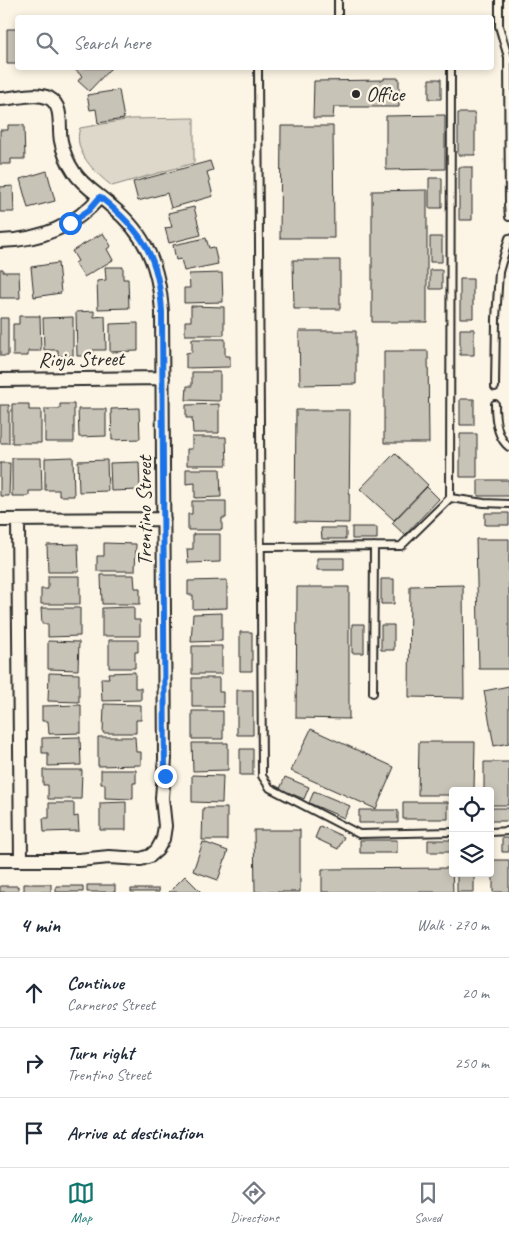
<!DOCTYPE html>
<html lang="en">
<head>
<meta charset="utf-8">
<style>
	body { margin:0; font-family:Caveat,sans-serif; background:#f2f2f3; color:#1f2937 }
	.controls { position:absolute; right:15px; bottom:15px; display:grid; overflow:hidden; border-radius:5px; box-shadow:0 2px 8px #0003 }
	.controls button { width:45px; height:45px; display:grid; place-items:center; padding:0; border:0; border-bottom:1px solid #e0e1e3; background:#fff; color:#1f2937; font:25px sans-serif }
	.stop { position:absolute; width:15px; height:15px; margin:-11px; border:4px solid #1a73e8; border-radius:50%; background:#fff }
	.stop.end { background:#1a73e8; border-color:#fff; box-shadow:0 1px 5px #0008 }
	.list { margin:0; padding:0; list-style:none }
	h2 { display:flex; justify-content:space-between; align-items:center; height:65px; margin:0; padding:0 20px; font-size:21px }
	h2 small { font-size:16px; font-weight:400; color:#747a83 }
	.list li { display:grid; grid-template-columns:32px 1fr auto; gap:15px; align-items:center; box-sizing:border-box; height:70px; padding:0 20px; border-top:1px solid #e0e1e3 }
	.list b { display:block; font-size:19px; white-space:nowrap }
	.list p { margin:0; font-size:16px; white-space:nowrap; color:#747a83 }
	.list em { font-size:16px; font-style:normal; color:#747a83 }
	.icon { flex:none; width:28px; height:28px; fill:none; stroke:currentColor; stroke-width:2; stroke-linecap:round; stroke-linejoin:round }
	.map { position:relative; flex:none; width:509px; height:892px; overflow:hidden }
	.search { position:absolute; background:#fff; box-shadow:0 2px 8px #0003; left:15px; right:15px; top:15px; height:55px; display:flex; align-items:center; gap:12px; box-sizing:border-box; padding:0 18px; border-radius:5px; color:#747a83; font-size:19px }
	.sheet { height:275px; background:#fff }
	nav { display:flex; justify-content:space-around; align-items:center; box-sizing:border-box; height:70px; border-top:1px solid #e0e1e3; background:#fff; font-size:14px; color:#747a83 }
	nav a { display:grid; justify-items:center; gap:2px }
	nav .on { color:#0f766e }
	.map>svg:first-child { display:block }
	.green { fill:#ded8ca; stroke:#84827a }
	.building { fill:#c8c3b7; stroke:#2b2b2b }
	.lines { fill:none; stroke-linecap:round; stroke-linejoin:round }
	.service-casing { stroke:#2b2b2b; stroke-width:10 }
	.minor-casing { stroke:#2b2b2b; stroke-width:16 }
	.service { stroke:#fcf5e5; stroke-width:6 }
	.minor { stroke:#fcf5e5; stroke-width:12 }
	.route { stroke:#1a73e8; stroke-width:6 }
	.poi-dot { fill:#2b2b2b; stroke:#fcf5e5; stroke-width:2 }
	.labels { text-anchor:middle; stroke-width:5; stroke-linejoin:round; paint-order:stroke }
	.poi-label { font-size:21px; fill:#2b2b2b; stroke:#fcf5e5; text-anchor:start }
	.street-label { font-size:21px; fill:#2b2b2b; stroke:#fcf5e5 }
</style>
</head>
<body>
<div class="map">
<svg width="509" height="892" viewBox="0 0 509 892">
	<rect width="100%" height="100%" fill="#fcf5e5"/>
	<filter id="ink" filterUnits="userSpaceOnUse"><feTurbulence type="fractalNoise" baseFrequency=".02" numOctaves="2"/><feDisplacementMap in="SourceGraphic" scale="10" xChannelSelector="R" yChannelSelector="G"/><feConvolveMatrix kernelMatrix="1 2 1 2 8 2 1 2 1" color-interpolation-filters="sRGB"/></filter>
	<g filter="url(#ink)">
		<path class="green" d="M194,118V163L112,186C95,173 72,151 80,128L131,119Z"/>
		<path class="building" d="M7,29H18V64H7Z
			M73,68H111L89,91L78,81L82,76Z
			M384,78H399V107H334L333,118H313L314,81L384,80Z
			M429,79H441V99H429Z
			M119,90L124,119L98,123L96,109L90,110L87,95Z
			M458,113H475V155H458Z
			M445,115V169L386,170V116Z
			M8,125H24L25,159H11V164H0V130H8Z
			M281,126H333L334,238H280Z
			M210,161L213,170L207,172L213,196L171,208L167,193L138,201L133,182Z
			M459,167H472V220H459Z
			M47,171L55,201L28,208L20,179Z
			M429,178H442V208H429Z
			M13,186L14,212H0V187Z
			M427,190V322H372V191Z
			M194,207L201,235L169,243L165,228L172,227L168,213Z
			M103,233L111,246L107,249L113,260L84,277L75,263L78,261L72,251Z
			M430,237H442V262H430Z
			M206,238L209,248L214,247L218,264L184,271L181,259L176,260L173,245Z
			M293,260H340V309H294Z
			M58,263L61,293L34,297L31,267Z
			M105,267H123V279H128L129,308L98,309L97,281L106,280Z
			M0,269H3V272H19L20,298H0Z
			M430,270H442V289H430Z
			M222,273L223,302L184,303V288H190L189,274Z
			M460,279H473V318H460Z
			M191,306L224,307V335H185V321H191Z
			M94,311V317L105,316L106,350H93V356H77L76,312Z
			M19,316H40L41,351H28V356H13V324H19Z
			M73,317V356H58V350H44L43,318Z
			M0,318H8V356H0Z
			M138,323V351L110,352V324Z
			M460,329H474V355H460Z
			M299,331H356V384L300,385Z
			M192,339H225V356H230V367L186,368V353L192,352Z
			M384,351H428L429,443H384Z
			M192,372H220V401L186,400L187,386H192Z
			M460,399H474V425H460Z
			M12,404H29V410H41V443H12Z
			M60,404H74V442H45V409H60Z
			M219,404V433H193L192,418H186V405Z
			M0,405H9V443H0Z
			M139,408L140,439L112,440L111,409Z
			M78,409H106V436L79,437Z
			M296,410H350L349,523L295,522Z
			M460,434H477V477H460Z
			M192,437H226L227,465H187V449H192Z
			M395,453L428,485L394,520L360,489Z
			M73,457L74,496H59V490H45V458Z
			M12,458H41L42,491H29V496H12Z
			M107,460L108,491L79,492L78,461Z
			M139,462L140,490L111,491L110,463Z
			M0,463H10L9,496H0Z
			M186,469H220L221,497L195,498V483L186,484Z
			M478,480H509V496H478Z
			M427,487L439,499L405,535L392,523Z
			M192,501H226V518H222V530H188V514H192Z
			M485,513H509V525H485Z
			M352,527H377V539H352Z
			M321,528H346V539H322Z
			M193,534H220V562L188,563L187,549H193Z
			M476,539H509V669H479Z
			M104,543L136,544L135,571H97V556H104Z
			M78,544L79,572H48L47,545Z
			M317,558H344V570H317Z
			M101,575H134L135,588H140V604H102Z
			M48,576H80V604H41V589H48Z
			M381,579H394V604H381Z
			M227,580V608L193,609V595H188V581Z
			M463,585L464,698L409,697L410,586Z
			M297,587H349V719L296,718Z
			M134,607V620H140V636H102V608Z
			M41,608H80V636L48,637V624H42Z
			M222,613V641L191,642L193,614Z
			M352,624H364V653H352Z
			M381,625H394V650H381Z
			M240,632H252V671H240Z
			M109,640H138V652H135V668H109Z
			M48,641L79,642L78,670L48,669Z
			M192,646H222V674H192Z
			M135,672V688H141V700L102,701L101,678H109L108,673Z
			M49,673L79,674V702L48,701Z
			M192,678H219V692H223V707H192Z
			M509,686V743L494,746L484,691Z
			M237,690H253V735H237Z
			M104,704L141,705V720H136V733H103Z
			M81,705V733L49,734L48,721H42V706Z
			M192,711H223V739H192Z
			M311,729L394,767L376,809L291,771Z
			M80,737L81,765L48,766V753H42V738Z
			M98,737H135L136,752H141V765L98,766Z
			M419,742H475L474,791H453V795H418Z
			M192,743H228V770L193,771Z
			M240,749H253V775H240Z
			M484,762H509V805H490V791H484Z
			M43,770H82L81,799H48V785H43Z
			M101,770H136V783H133V799L105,798V784H101Z
			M192,775L223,776L222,803L192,802Z
			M285,777L309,787L304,799L280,789Z
			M314,791L350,806L344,818L309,803Z
			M126,802V830H100V803Z
			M403,802H448V819H403Z
			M49,803H74V817L78,816L79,831L44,832L43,818H49Z
			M203,808H227V840H202Z
			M490,808H509V821H490Z
			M359,810H398V823H359Z
			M320,826L344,837L338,849L315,838Z
			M254,830H300V892H255Z
			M502,838H509V852H502Z
			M360,840H397V853H360Z
			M428,840H453V852H428Z
			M203,842L228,851L218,880L193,871Z
			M493,860H509V892H493Z
			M452,868L453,892H322V869Z
			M457,873H474V892H457Z
			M185,876L201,892H169Z
			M24,884H51V892H24Z
			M87,885H115V892H87Z
			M0,886H18V892H0Z
			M56,886H83V892H56Z
			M131,889H159V892H131Z"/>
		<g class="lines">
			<defs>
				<path id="service" d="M338,0V18
					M499,0V26L508,57L509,205
					M258,68L262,776L270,788L359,834L453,832
					M451,68L450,498L484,503L509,504
					M508,205L509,217
					M495,387L496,319L499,272L509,238
					M495,404C495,418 497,438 509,447
					M261,547L401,546L450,498
					M373,693L374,546
					M490,832L509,831"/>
				<path id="minor" d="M0,99C15,99 35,91 49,98C64,106 58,128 61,141C63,152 68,163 74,172C83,186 99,195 111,206C147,235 159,267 162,312L165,759L162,798L165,826L163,839L157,850L150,856L141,859L109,857L79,860H0
					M0,241C40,240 74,227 100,197
					M0,380L163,378
					M0,520L164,519
					M18,520L21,860"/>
			</defs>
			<use href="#service" class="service-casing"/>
			<use href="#minor" class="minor-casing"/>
			<use href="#service" class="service"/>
			<use href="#minor" class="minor"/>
		</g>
	</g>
	<g class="lines" filter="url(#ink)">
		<path class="route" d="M70,223L89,210L100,197C143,232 159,256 162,312L165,776"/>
	</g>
	<circle class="poi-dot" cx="356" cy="94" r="5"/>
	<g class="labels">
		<g class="poi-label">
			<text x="366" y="101">Office</text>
		</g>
		<g class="street-label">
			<text transform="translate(81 359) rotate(-1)" y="7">Rioja Street</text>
			<text transform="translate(144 511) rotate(-90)" y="7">Trentino Street</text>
		</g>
	</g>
</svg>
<div class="controls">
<button><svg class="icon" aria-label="locate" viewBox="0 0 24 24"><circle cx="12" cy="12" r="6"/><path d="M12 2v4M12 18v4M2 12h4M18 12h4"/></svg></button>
<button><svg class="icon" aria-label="layers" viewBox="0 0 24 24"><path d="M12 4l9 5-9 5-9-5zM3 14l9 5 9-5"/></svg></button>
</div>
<div class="stop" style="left:70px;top:223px"></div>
<div class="stop end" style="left:165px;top:776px"></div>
<div class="search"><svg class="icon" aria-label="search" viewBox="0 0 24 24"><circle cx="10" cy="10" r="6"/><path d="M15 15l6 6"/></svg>Search here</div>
</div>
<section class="sheet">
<h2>4 min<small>Walk · 270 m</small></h2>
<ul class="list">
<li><svg class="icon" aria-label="ahead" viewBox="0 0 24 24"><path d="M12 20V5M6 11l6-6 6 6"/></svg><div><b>Continue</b><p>Carneros Street</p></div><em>20 m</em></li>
<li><svg class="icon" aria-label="right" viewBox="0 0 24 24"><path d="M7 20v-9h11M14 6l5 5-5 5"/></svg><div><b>Turn right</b><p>Trentino Street</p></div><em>250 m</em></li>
<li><svg class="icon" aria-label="arrive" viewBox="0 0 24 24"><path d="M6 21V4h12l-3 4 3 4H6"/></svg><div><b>Arrive at destination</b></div></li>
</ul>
</section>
<nav>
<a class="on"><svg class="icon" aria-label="map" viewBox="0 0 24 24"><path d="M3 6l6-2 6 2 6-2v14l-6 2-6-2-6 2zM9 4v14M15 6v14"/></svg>Map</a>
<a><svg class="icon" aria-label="directions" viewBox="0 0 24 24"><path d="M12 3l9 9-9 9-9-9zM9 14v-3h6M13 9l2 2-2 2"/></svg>Directions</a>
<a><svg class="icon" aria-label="saved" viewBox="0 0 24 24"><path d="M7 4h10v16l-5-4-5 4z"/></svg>Saved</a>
</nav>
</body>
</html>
